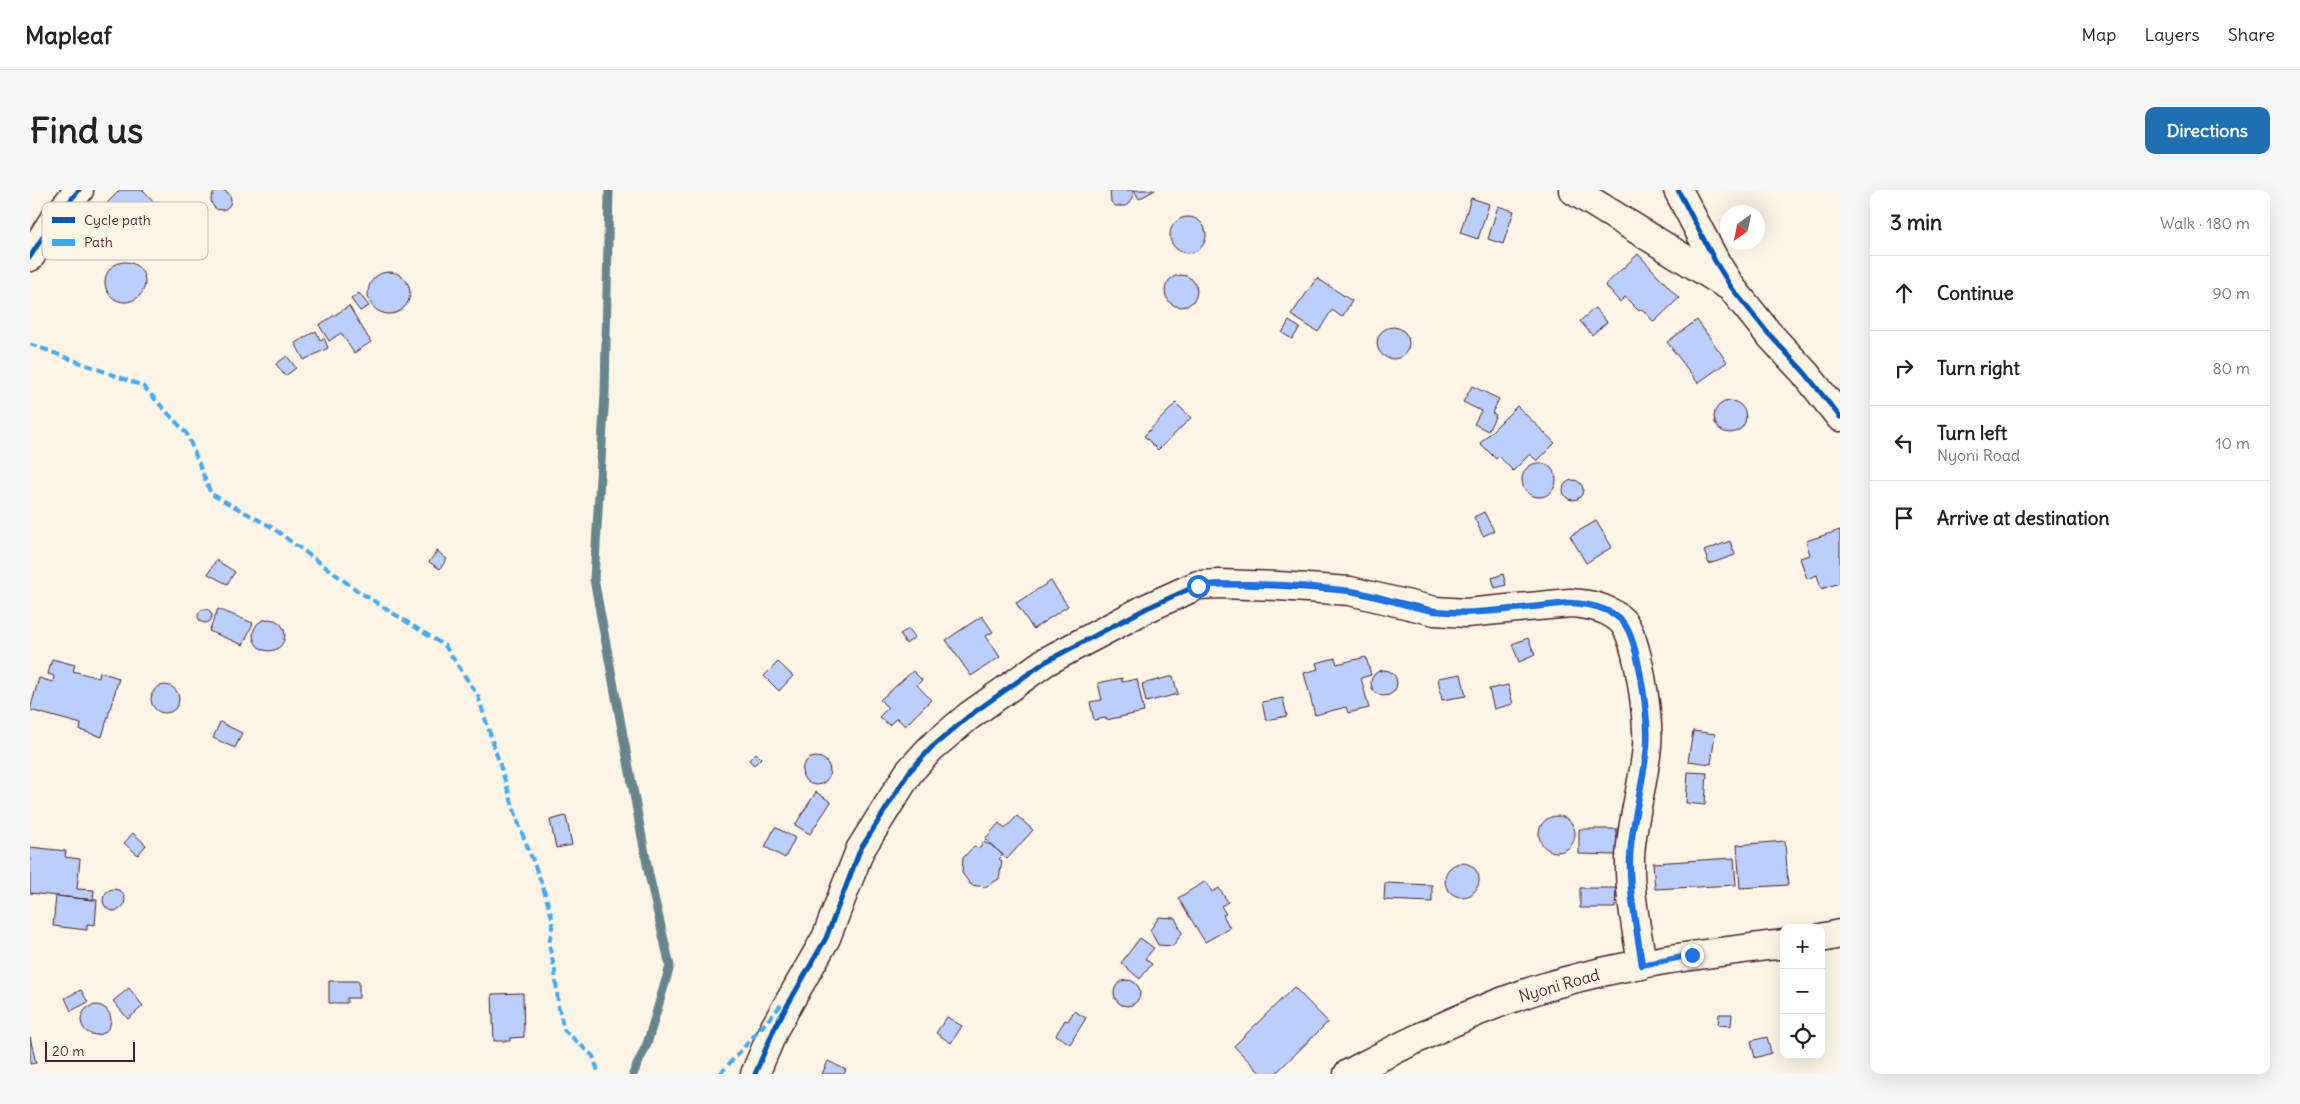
<!DOCTYPE html>
<html lang="en">
<head>
<meta charset="utf-8">
<style>
	body { margin:0; font-family:Delius,sans-serif; background:#f6f6f6; color:#222 }
	.controls { position:absolute; right:15px; bottom:15px; display:grid; overflow:hidden; border-radius:10px; box-shadow:0 5px 20px #0002 }
	.controls button { width:45px; height:45px; display:grid; place-items:center; padding:0; border:0; border-bottom:1px solid #e0e0e0; background:#fff; color:#222; font:25px sans-serif }
	.compass { position:absolute; left:1690px; top:15px; width:45px; height:45px; border-radius:50%; background:#fff; box-shadow:0 5px 20px #0002; rotate:213deg }
	.scale { position:absolute; left:15px; bottom:12px; width:90px; box-sizing:border-box; padding-left:5px; border:2px solid #4a1f2b; border-top:0; font-size:14px; line-height:18px; white-space:nowrap; color:#4a1f2b; -webkit-text-stroke:4px #fcf5e5; paint-order:stroke }
	.stop { position:absolute; width:15px; height:15px; margin:-11px; border:4px solid #1a73e8; border-radius:50%; background:#fff }
	.stop.end { background:#1a73e8; border-color:#fff; box-shadow:0 1px 5px #0008 }
	.list { margin:0; padding:0; list-style:none }
	h2 { display:flex; justify-content:space-between; align-items:center; height:65px; margin:0; padding:0 20px; font-size:21px }
	h2 small { font-size:16px; font-weight:400; color:#767676 }
	.list li { display:grid; grid-template-columns:32px 1fr auto; gap:15px; align-items:center; box-sizing:border-box; height:75px; padding:0 20px; border-top:1px solid #e0e0e0 }
	.list b { display:block; font-size:19px; white-space:nowrap }
	.list p { margin:0; font-size:16px; white-space:nowrap; color:#767676 }
	.list em { font-size:16px; font-style:normal; color:#767676 }
	.icon { flex:none; width:28px; height:28px; fill:none; stroke:currentColor; stroke-width:2; stroke-linecap:round; stroke-linejoin:round }
	.map { position:relative; flex:none; width:1810px; height:884px; overflow:hidden; border-radius:10px }
	header { display:flex; align-items:center; gap:30px; box-sizing:border-box; height:70px; padding:0 25px; background:#fff; border-bottom:1px solid #e0e0e0 }
	header strong { font-size:24px }
	nav { display:flex; gap:28px; margin-inline-start:auto; font-size:18px }
	.intro { display:flex; align-items:center; justify-content:space-between; box-sizing:border-box; height:120px; padding:0 30px }
	h1 { margin:0; font-size:35px }
	.button { padding:12px 22px; border-radius:10px; background:#1f6fb2; color:#fff; font-size:18px; font-weight:700 }
	main { display:flex; gap:30px; padding:0 30px }
	aside { flex:1; background:#fff; border-radius:10px; box-shadow:0 5px 20px #0002 }
	.map>svg:first-child { display:block }
	.lines { fill:none; stroke-linecap:round; stroke-linejoin:round }
	.stream { stroke:#66868d; stroke-width:9 }
	.building { fill:#bacffe; stroke:#4a1f2b }
	.minor-casing { stroke:#4a1f2b; stroke-width:31 }
	.minor { stroke:#fcf5e5; stroke-width:28 }
	.quiet { stroke:#3fa9f5; stroke-width:4; stroke-dasharray:8 4; stroke-linecap:butt }
	.cycleway-casing { stroke:#fcf5e5; stroke-width:8 }
	.cycleway { stroke:#0057b8; stroke-width:5 }
	.route { stroke:#1a73e8; stroke-width:6 }
	.labels { text-anchor:middle; stroke-width:4.5; stroke-linejoin:round; paint-order:stroke }
	.street-label { font-size:16px; fill:#4a1f2b; stroke:#fcf5e5 }
	.key { fill:#fcf5e5; stroke:#c7b5ad; stroke-width:1 }
	.key-label { font-size:14px; fill:#4a1f2b }
</style>
</head>
<body>
<header>
<strong>Mapleaf</strong>
<nav><a>Map</a><a>Layers</a><a>Share</a></nav>
</header>
<div class="intro"><h1>Find us</h1><a class="button">Directions</a></div>
<main>
<div class="map">
<svg width="1810" height="884" viewBox="0 0 1810 884">
	<rect width="100%" height="100%" fill="#fcf5e5"/>
	<filter id="ink" filterUnits="userSpaceOnUse"><feTurbulence type="fractalNoise" baseFrequency=".02" numOctaves="2"/><feDisplacementMap in="SourceGraphic" scale="10" xChannelSelector="R" yChannelSelector="G"/><feConvolveMatrix kernelMatrix="1 2 1 2 8 2 1 2 1" color-interpolation-filters="sRGB"/></filter>
	<g filter="url(#ink)">
		<g class="lines">
			<path class="stream" d="M579,0L575,203L564,389L619,685L640,776L617,854L603,884"/>
		</g>
		<path class="building" d="M90,0H113L126,14L100,41L74,16Z
			M1080,0H1103V8L1096,16H1085L1081,12Z
			M1104,0H1125L1109,9Z
			M181 10a10 10 0 1 1 20 0a10 10 0 1 1-20 0Z
			M1441,8L1459,14L1448,49L1430,43Z
			M1468,16L1484,21L1473,54L1458,49Z
			M1140 45a18 18 0 1 1 36 0a18 18 0 1 1-36 0Z
			M1608,64L1649,108L1624,132L1612,119L1609,121L1595,107L1590,112L1575,95Z
			M75 92a20 20 0 1 1 40 0a20 20 0 1 1-40 0Z
			M338 103a21 21 0 1 1 42 0a21 21 0 1 1-42 0Z
			M1135 101a16 16 0 1 1 32 0a16 16 0 1 1-32 0Z
			M1287,88L1322,111L1312,127L1302,120L1288,142L1261,125Z
			M329,103L339,116L330,121L321,109Z
			M319,116L341,152L324,163L311,143L299,151L289,135Z
			M1565,118L1577,132L1562,145L1550,131Z
			M1667,130L1697,172L1668,193L1637,152Z
			M1259,131L1270,138L1262,149L1252,143Z
			M1347 153a16 16 0 1 1 32 0a16 16 0 1 1-32 0Z
			M286,141L290,150L294,148L298,158L274,170L265,153Z
			M257,166L266,178L255,186L246,174Z
			M1442,196L1469,209L1462,223L1466,225L1458,241L1444,234L1451,221L1433,212Z
			M1684 227a16 16 0 1 1 32 0a16 16 0 1 1-32 0Z
			M1146,213L1161,228L1128,260L1114,246Z
			M1487,216L1525,253L1507,271L1500,264L1483,281L1469,266L1466,269L1450,253Z
			M1492 290a17 17 0 1 1 34 0a17 17 0 1 1-34 0Z
			M1533 300a10 10 0 1 1 20 0a10 10 0 1 1-20 0Z
			M1454,322L1464,341L1453,346L1444,327Z
			M1566,331L1582,357L1556,373L1540,346Z
			M1810,340V393L1791,399L1787,385L1777,389L1770,368L1780,365L1776,351Z
			M1700,351L1705,365L1679,374L1674,361Z
			M407,361L417,369L410,379L399,372Z
			M186,370L205,382L197,394L178,384Z
			M1473,384L1476,395L1465,398L1462,388Z
			M1021,391L1038,416L1003,439L986,413Z
			M168 426a7 7 0 1 1 14 0a7 7 0 1 1-14 0Z
			M188,419L223,433L213,455L179,441Z
			M952,426L963,442L956,446L970,467L941,486L916,450Z
			M223 445a16 16 0 1 1 32 0a16 16 0 1 1-32 0Z
			M879,439L885,447L876,454L870,444Z
			M1498,448L1505,465L1489,472L1482,454Z
			M1336,467L1341,485L1331,488L1339,518L1318,523L1316,517L1285,525L1274,483L1288,479L1286,473L1305,468L1307,474Z
			M22,469L45,475L43,481L69,488L70,482L89,488L72,547L50,540L51,534L0,520L9,488L23,492L24,486L18,484Z
			M748,472L763,486L749,501L734,486Z
			M1341 493a13 13 0 1 1 26 0a13 13 0 1 1-26 0Z
			M883,481L892,490L887,495L901,510L875,536L867,528L859,535L849,527L858,518L850,510Z
			M1431,484L1436,506L1412,510L1408,488Z
			M1143,486L1148,504L1116,512L1112,494Z
			M1092,488V492L1107,489L1114,522L1076,530V528L1064,530L1060,512L1072,510L1068,493Z
			M1478,495L1483,514L1464,519L1459,499Z
			M121 509a14 14 0 1 1 28 0a14 14 0 1 1-28 0Z
			M1253,508L1257,526L1236,530L1232,512Z
			M190,532L212,543L205,558L183,548Z
			M1663,541L1685,544L1681,574L1658,571Z
			M726,563L731,568L724,575L719,570Z
			M772 581a14 14 0 1 1 28 0a14 14 0 1 1-28 0Z
			M1658,582L1677,583L1675,615L1656,613Z
			M786,602L801,612L780,644L765,635Z
			M1509 644a18 18 0 1 1 36 0a18 18 0 1 1-36 0Z
			M536,626L542,655L526,658L520,630Z
			M987,626L1003,640L977,669L955,649L969,633L975,639Z
			M745,637L765,648L755,668L735,657Z
			M1549,639H1587L1586,665L1549,664Z
			M103,643L116,655L108,665L94,653Z
			M1755,651L1758,695L1710,698L1707,655Z
			M953,652L961,655L973,665L969,669L972,672L969,689L955,697L941,695L932,683L933,668L943,657L950,658Z
			M0,657L36,661L35,667L50,669L47,699L64,700L63,710L0,703Z
			M1704,668L1706,695L1625,699L1623,673Z
			M1415 690a17 17 0 1 1 34 0a17 17 0 1 1-34 0Z
			M1176,691L1182,702L1189,698L1198,712L1191,716L1196,724L1193,725L1200,738L1175,752L1148,708Z
			M1355,693L1402,695V712L1354,710Z
			M1550,698H1586L1585,718H1550Z
			M73 710a11 11 0 1 1 22 0a11 11 0 1 1-22 0Z
			M26,706L67,710L65,735L57,734V740L23,736Z
			M1129,727L1145,728L1152,743L1143,756L1128,755L1120,740Z
			M1110,748L1124,758L1115,769L1122,774L1110,789L1091,773Z
			M1084 803a13 13 0 1 1 26 0a13 13 0 1 1-26 0Z
			M299,791H329V808H317V813H299Z
			M1264,797L1298,832L1245,884H1231L1204,856Z
			M99,798L113,816L98,829L83,811Z
			M51,800L58,812L41,821L35,808Z
			M493,803L494,847L480,848V851H464L462,804Z
			M51 830a15 15 0 1 1 30 0a15 15 0 1 1-30 0Z
			M1044,821L1056,828L1040,854L1026,845L1035,830L1038,831Z
			M1689,824H1702L1701,836L1688,835Z
			M917,827L932,836L921,853L906,843Z
			M0,847L6,873L0,874Z
			M1737,847L1741,863L1725,868L1721,851Z
			M798,871L816,880L814,884H792Z"/>
		<g class="lines">
			<defs>
				<path id="minor" d="M1543,0L1697,95
					M1648,0L1685,71L1701,97L1737,142L1775,183L1810,227
					M0,67L23,31L49,0
					M1791,748L1810,744
					M725,884L745,837L796,748L830,660L879,582L901,558L939,526L1015,472L1117,418L1168,395L1189,394L1248,396L1320,401L1405,421L1436,423L1540,413C1558,414 1578,417 1592,431C1609,448 1619,532 1617,556C1614,594 1601,631 1600,669C1599,704 1607,740 1612,775
					M1318,884C1381,850 1447,818 1515,797C1592,773 1674,764 1754,754"/>
			</defs>
			<use href="#minor" class="minor-casing"/>
			<use href="#minor" class="minor"/>
			<path class="quiet" d="M0,154L113,196L157,244L181,304L240,336L328,401L415,456L448,506L490,638L512,694L523,731L519,755L525,781L528,814L534,840L563,866L569,884
				M690,884L753,813"/>
			<defs>
				<path id="cycleway" d="M1648,0L1685,71L1701,97L1737,142L1775,183L1810,227
					M0,67L23,31L49,0
					M725,884L745,837L796,748L830,660L879,582L901,558L939,526L1015,472L1117,418L1168,395L1189,394L1248,396L1320,401L1405,421L1436,423L1540,413C1558,414 1578,417 1592,431C1609,448 1619,532 1617,556C1614,594 1601,631 1600,669C1599,704 1607,740 1612,775"/>
			</defs>
			<use href="#cycleway" class="cycleway-casing"/>
			<use href="#cycleway" class="cycleway"/>
		</g>
	</g>
	<g class="lines" filter="url(#ink)">
		<path class="route" d="M1168,396C1217,392 1273,395 1321,401C1350,405 1377,418 1406,421C1450,426 1496,417 1540,413C1558,414 1578,417 1592,431C1609,448 1619,532 1617,556C1614,594 1601,631 1600,669C1599,704 1607,740 1612,775L1662,765"/>
	</g>
	<g class="labels">
		<g class="street-label">
			<text transform="translate(1529 795) rotate(-16)" y="6">Nyoni Road</text>
		</g>
	</g>
	<rect x="12" y="12" width="166" height="58" rx="8" class="key"/>
	<rect x="22" y="27" width="23" height="6" fill="#0057b8"/>
	<rect x="22" y="49" width="23" height="7" fill="#3fa9f5"/>
	<g class="key-label">
		<text x="54" y="35">Cycle path</text>
		<text x="54" y="57">Path</text>
	</g>
</svg>
<div class="controls">
<button>+</button>
<button>−</button>
<button><svg class="icon" aria-label="locate" viewBox="0 0 24 24"><circle cx="12" cy="12" r="6"/><path d="M12 2v4M12 18v4M2 12h4M18 12h4"/></svg></button>
</div>
<svg class="compass" viewBox="-18 -18 36 36"><path d="M0-13l5 13h-10z" fill="#e53935"/><path d="M0 13l5-13h-10z" fill="#767676"/></svg>
<div class="scale">20 m</div>
<div class="stop" style="left:1168px;top:396px"></div>
<div class="stop end" style="left:1662px;top:765px"></div>
</div>
<aside>
<h2>3 min<small>Walk · 180 m</small></h2>
<ul class="list">
<li><svg class="icon" aria-label="ahead" viewBox="0 0 24 24"><path d="M12 20V5M6 11l6-6 6 6"/></svg><div><b>Continue</b></div><em>90 m</em></li>
<li><svg class="icon" aria-label="right" viewBox="0 0 24 24"><path d="M7 20v-9h11M14 6l5 5-5 5"/></svg><div><b>Turn right</b></div><em>80 m</em></li>
<li><svg class="icon" aria-label="left" viewBox="0 0 24 24"><path d="M17 20v-9H6M10 6l-5 5 5 5"/></svg><div><b>Turn left</b><p>Nyoni Road</p></div><em>10 m</em></li>
<li><svg class="icon" aria-label="arrive" viewBox="0 0 24 24"><path d="M6 21V4h12l-3 4 3 4H6"/></svg><div><b>Arrive at destination</b></div></li>
</ul>
</aside>
</main>
</body>
</html>
